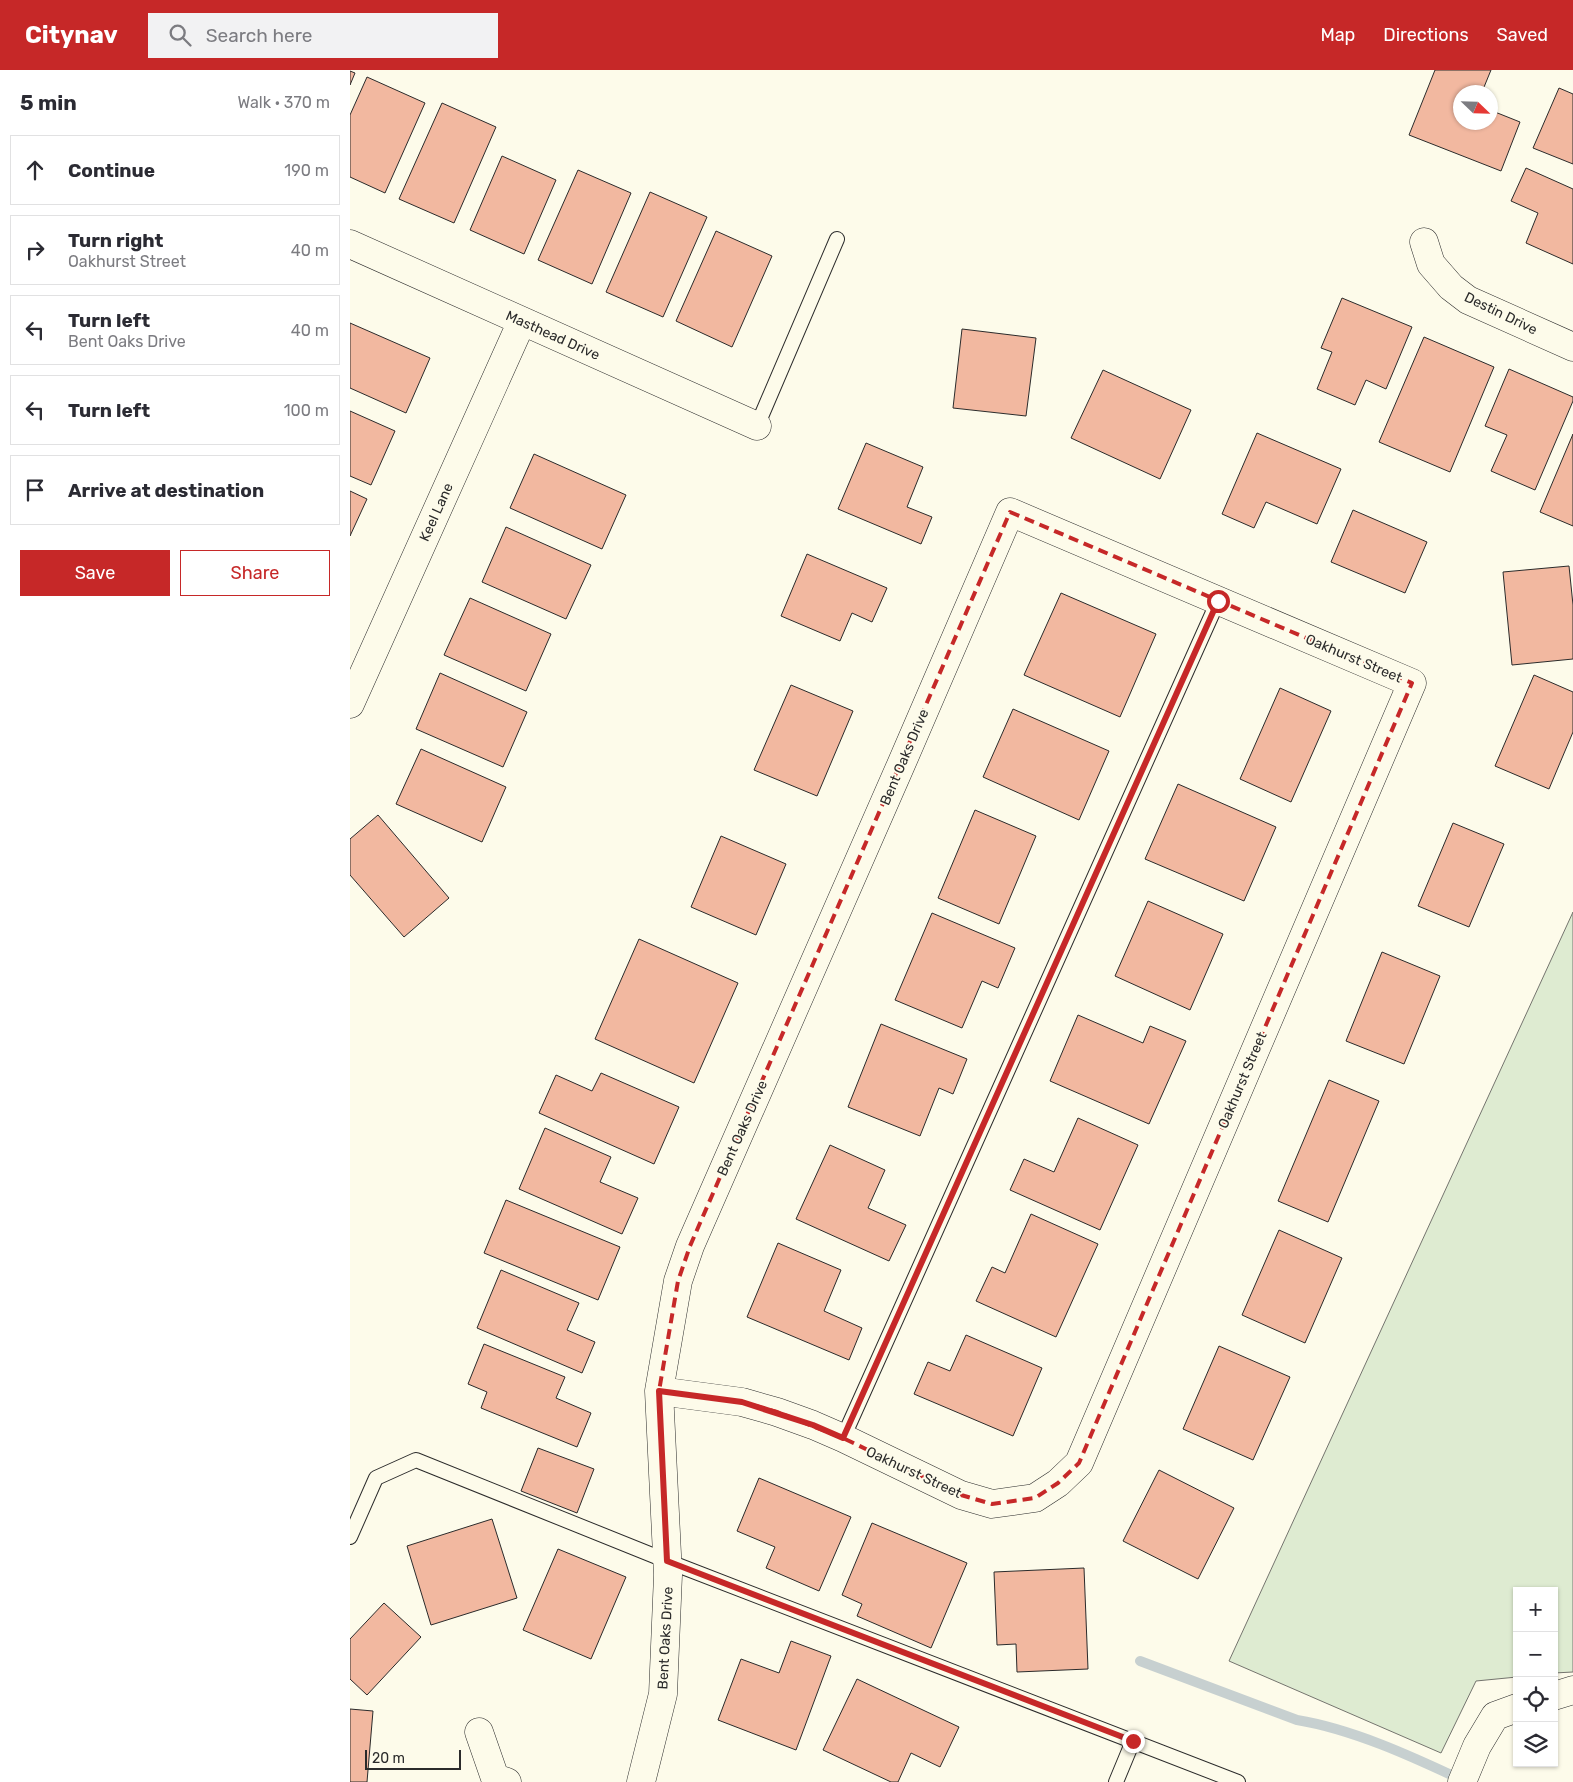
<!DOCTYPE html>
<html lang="en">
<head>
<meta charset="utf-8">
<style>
	body { margin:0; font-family:Rubik,sans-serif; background:#f2f2f3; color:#2b2b33 }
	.controls { position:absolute; right:15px; bottom:15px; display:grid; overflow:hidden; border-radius:0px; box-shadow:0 1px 4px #0004 }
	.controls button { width:45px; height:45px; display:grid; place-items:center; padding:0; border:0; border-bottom:1px solid #e1e1e2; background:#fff; color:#2b2b33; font:25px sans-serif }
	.compass { position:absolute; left:1103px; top:15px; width:45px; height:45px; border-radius:50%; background:#fff; box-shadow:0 1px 4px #0004; rotate:113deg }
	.scale { position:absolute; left:15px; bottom:12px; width:96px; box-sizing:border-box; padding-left:5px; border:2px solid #2b2b2b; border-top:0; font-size:14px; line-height:18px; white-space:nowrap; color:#2b2b2b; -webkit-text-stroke:4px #fdfbea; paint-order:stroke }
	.stop { position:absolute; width:15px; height:15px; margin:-11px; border:4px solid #c62828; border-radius:50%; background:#fff }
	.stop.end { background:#c62828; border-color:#fff; box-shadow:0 1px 5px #0008 }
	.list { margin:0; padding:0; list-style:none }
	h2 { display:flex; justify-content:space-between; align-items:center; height:65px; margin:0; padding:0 20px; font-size:21px }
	h2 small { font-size:16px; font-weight:400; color:#7c7c81 }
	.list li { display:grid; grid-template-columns:32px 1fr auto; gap:15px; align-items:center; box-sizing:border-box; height:70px; margin:0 10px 10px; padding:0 10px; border:1px solid #e1e1e2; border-radius:0px }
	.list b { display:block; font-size:19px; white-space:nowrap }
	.list p { margin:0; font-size:16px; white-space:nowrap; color:#7c7c81 }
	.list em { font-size:16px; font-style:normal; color:#7c7c81 }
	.actions { display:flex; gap:10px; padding:15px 20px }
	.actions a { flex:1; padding:11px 0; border:1px solid #c62828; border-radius:0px; text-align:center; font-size:18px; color:#c62828 }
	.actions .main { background:#c62828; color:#fff }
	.icon { flex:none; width:28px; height:28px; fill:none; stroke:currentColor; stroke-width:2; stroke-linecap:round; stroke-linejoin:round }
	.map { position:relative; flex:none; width:1223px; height:1712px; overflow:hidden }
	header { display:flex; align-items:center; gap:30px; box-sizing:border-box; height:70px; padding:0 25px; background:#c62828; color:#fff }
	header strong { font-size:24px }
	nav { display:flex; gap:28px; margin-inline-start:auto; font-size:18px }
	.search { width:350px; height:45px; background:#f2f2f3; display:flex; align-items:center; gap:12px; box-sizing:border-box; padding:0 18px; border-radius:0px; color:#7c7c81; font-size:19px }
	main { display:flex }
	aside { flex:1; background:#fff }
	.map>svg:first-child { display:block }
	.green { fill:#deebd1; stroke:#74746e }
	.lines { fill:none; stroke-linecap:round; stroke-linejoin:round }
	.stream { stroke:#c7d0d0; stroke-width:10 }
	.building { fill:#f2b8a0; stroke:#2b2b2b }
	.lane-casing { stroke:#2b2b2b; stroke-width:16 }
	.street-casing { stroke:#2b2b2b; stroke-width:29 }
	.lane { stroke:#fdfbea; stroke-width:14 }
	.street { stroke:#fdfbea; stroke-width:28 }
	.route { stroke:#c62828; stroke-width:6 }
	.marked { fill:none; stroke:#c62828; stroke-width:4; stroke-dasharray:10 6; stroke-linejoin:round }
	.labels { text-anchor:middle; stroke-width:4; stroke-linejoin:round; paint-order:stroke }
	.street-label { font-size:14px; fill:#2b2b2b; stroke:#fdfbea }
</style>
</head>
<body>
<header>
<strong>Citynav</strong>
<div class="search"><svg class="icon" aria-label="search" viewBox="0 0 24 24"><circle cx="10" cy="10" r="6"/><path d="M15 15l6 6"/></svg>Search here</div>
<nav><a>Map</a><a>Directions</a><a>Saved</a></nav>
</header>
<main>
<aside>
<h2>5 min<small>Walk · 370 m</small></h2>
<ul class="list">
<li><svg class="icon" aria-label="ahead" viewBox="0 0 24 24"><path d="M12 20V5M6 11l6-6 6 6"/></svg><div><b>Continue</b></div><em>190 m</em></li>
<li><svg class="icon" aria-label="right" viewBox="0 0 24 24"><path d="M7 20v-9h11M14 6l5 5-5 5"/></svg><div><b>Turn right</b><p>Oakhurst Street</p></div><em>40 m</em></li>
<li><svg class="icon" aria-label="left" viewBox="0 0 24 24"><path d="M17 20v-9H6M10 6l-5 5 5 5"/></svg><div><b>Turn left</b><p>Bent Oaks Drive</p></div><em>40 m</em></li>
<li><svg class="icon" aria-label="left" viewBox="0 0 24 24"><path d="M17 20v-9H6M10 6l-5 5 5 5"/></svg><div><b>Turn left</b></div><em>100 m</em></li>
<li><svg class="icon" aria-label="arrive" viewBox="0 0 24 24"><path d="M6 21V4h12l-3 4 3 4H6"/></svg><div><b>Arrive at destination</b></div></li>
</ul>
<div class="actions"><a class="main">Save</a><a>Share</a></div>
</aside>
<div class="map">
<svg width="1223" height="1712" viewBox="0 0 1223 1712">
	<rect width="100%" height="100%" fill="#fdfbea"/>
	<path class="green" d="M1223,842V1602L1204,1603V1521H1167V1607L1126,1611L1091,1683L879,1591Z"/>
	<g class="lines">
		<path class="stream" d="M790,1591L947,1650C1002,1659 1061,1686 1112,1710"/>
	</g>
	<path class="building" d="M1085,0H1141L1132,22H1110V52H1140V40L1170,52L1151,101L1059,65Z
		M0,1L5,3L0,15Z
		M17,7L75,33L35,123L0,107V45Z
		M1209,18L1223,24V94L1183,78Z
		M92,33L146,57L104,153L49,129Z
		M152,86L206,110L174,184L120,160Z
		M1176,98L1223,119V194L1176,173L1188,143L1161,131Z
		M228,100L281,123L242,214L188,190Z
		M300,122L357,147L313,247L256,222Z
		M366,161L422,186L382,277L326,251Z
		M992,228L1062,257L1036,319L1016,310L1005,335L967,319L982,282L971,278Z
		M0,253L80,288L56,343L0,318Z
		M612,259L686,268L676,346L603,338Z
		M1074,267L1144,297L1100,402L1029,372Z
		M1159,299L1223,327V331L1185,420L1141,401L1157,365L1135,356Z
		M753,300L841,340L810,409L721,368Z
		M0,341L45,361L21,415L0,406Z
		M907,363L991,399L967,454L916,432L904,458L872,444Z
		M1223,364V456L1190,442Z
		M516,373L573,397L557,437L582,447L571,474L488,439Z
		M184,384L276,425L252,479L160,438Z
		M0,421L17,429L0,466Z
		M1003,440L1077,472L1055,523L981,492Z
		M156,457L241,495L216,549L132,512Z
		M457,484L537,518L522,552L502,543L490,571L431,546Z
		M1219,496L1223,535V589L1162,595L1153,502Z
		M711,523L806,564L770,647L674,605Z
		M120,528L201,564L176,621L94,585Z
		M90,603L177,642L153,697L66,659Z
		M1184,605L1223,622V662L1199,719L1145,696Z
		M441,615L503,641L467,726L404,700Z
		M930,618L981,641L941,732L890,709Z
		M663,639L759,681L729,750L633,707Z
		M71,679L156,717L132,772L46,734Z
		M828,714L926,757L894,831L795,789Z
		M625,740L686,766L649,854L588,828Z
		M28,745L99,828L54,867L0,805V769Z
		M1103,753L1154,774L1119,857L1068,836Z
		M371,766L436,794L406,865L341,837Z
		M798,831L873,864L840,940L765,906Z
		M582,843L665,878L648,918L632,911L612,958L545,930Z
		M289,869L388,913L344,1013L245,969Z
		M1032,882L1090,906L1054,994L996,971Z
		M728,945L793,973L800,956L836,971L799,1054L700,1011Z
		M531,954L617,989L603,1024L589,1018L570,1066L498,1037Z
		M251,1003L329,1037L304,1094L189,1043L206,1005L242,1021Z
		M979,1010L1029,1031L978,1152L928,1131Z
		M728,1048L788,1075L750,1160L660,1120L674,1089L704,1102Z
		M195,1058L261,1087L250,1112L288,1128L272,1164L169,1119Z
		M480,1075L535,1100L518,1138L556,1155L539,1191L446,1149Z
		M156,1130L270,1177L248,1230L134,1183Z
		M681,1144L748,1174L706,1267L626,1231L642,1197L655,1203Z
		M929,1160L992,1188L955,1273L892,1245Z
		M428,1173L491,1200L474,1241L512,1258L499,1290L397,1247Z
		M151,1200L229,1233L217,1260L245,1272L232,1303L127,1258Z
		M616,1265L692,1298L663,1366L564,1324L578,1292L600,1301Z
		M134,1274L215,1307L206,1328L241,1343L227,1377L131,1338L137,1322L118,1314Z
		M869,1276L940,1307L903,1390L833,1359Z
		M188,1378L244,1399L227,1443L171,1421Z
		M809,1400L884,1438L848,1509L773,1471Z
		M409,1408L501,1447L469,1521L416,1498L425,1477L387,1461Z
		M142,1449L167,1528L81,1555L57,1476Z
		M522,1453L617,1493L581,1578L507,1546L512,1534L492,1525Z
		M208,1479L276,1507L241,1589L173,1560Z
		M734,1498L738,1599L667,1602L666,1574L647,1575L644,1502Z
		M34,1533L71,1567L17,1625L0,1609V1569Z
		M441,1571L481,1586L446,1680L368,1650L391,1589L429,1603Z
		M507,1609L609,1657L590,1697L561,1683L548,1712H541L473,1680Z
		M0,1639L23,1641L17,1712H0Z"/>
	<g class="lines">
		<defs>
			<path id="lane" d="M407,356L487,169
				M493,1368L868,531
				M0,1467L26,1408L66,1390L317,1491L888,1712
				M766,1712L783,1671"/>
			<path id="street" d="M1074,172L1081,194L1101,217L1118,230L1223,277
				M0,174L407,356
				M0,634L172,251
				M1204,1626L1223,1620
				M129,1662L145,1708L157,1712
				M291,1712L313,1624L318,1505L309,1321L328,1211L340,1176L550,697L660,442L1062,613L729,1393L708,1413L685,1428L642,1434L611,1425L493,1368L463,1355L427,1342L392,1332L309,1321
				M1112,1712L1127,1676L1145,1646L1167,1638"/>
		</defs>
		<use href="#lane" class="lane-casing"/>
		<use href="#street" class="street-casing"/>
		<use href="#lane" class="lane"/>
		<use href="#street" class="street"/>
	</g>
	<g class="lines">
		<path class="route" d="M783,1671L317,1491L309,1321L392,1332L463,1355L493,1368L868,531"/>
	</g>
	<path class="marked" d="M660,442L1062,613L729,1393L708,1413L685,1428L642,1434L611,1425L493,1368L427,1342L392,1332L309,1321L328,1211L340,1176Z"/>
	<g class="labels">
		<g class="street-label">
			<text transform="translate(1151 243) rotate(26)" y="5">Destin Drive</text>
			<text transform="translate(203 265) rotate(24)" y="5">Masthead Drive</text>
			<text transform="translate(86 442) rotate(-66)" y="5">Keel Lane</text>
			<text transform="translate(1004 588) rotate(23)" y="5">Oakhurst Street</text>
			<text transform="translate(554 687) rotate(-67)" y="5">Bent Oaks Drive</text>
			<text transform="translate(892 1010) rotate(-67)" y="5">Oakhurst Street</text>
			<text transform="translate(392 1058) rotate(-66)" y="5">Bent Oaks Drive</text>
			<text transform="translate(564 1402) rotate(25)" y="5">Oakhurst Street</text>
			<text transform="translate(315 1568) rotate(-87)" y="5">Bent Oaks Drive</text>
		</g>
	</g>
</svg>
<div class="controls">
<button>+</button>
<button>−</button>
<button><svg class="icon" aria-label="locate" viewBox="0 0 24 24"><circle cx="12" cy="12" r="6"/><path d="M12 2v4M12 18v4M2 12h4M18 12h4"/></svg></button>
<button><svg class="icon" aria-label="layers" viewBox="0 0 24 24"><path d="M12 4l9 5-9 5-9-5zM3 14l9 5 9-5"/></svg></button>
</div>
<svg class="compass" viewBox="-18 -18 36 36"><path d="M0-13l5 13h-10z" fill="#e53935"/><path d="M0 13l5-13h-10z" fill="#7c7c81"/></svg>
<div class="scale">20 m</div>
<div class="stop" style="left:868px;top:531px"></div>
<div class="stop end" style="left:783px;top:1671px"></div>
</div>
</main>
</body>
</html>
